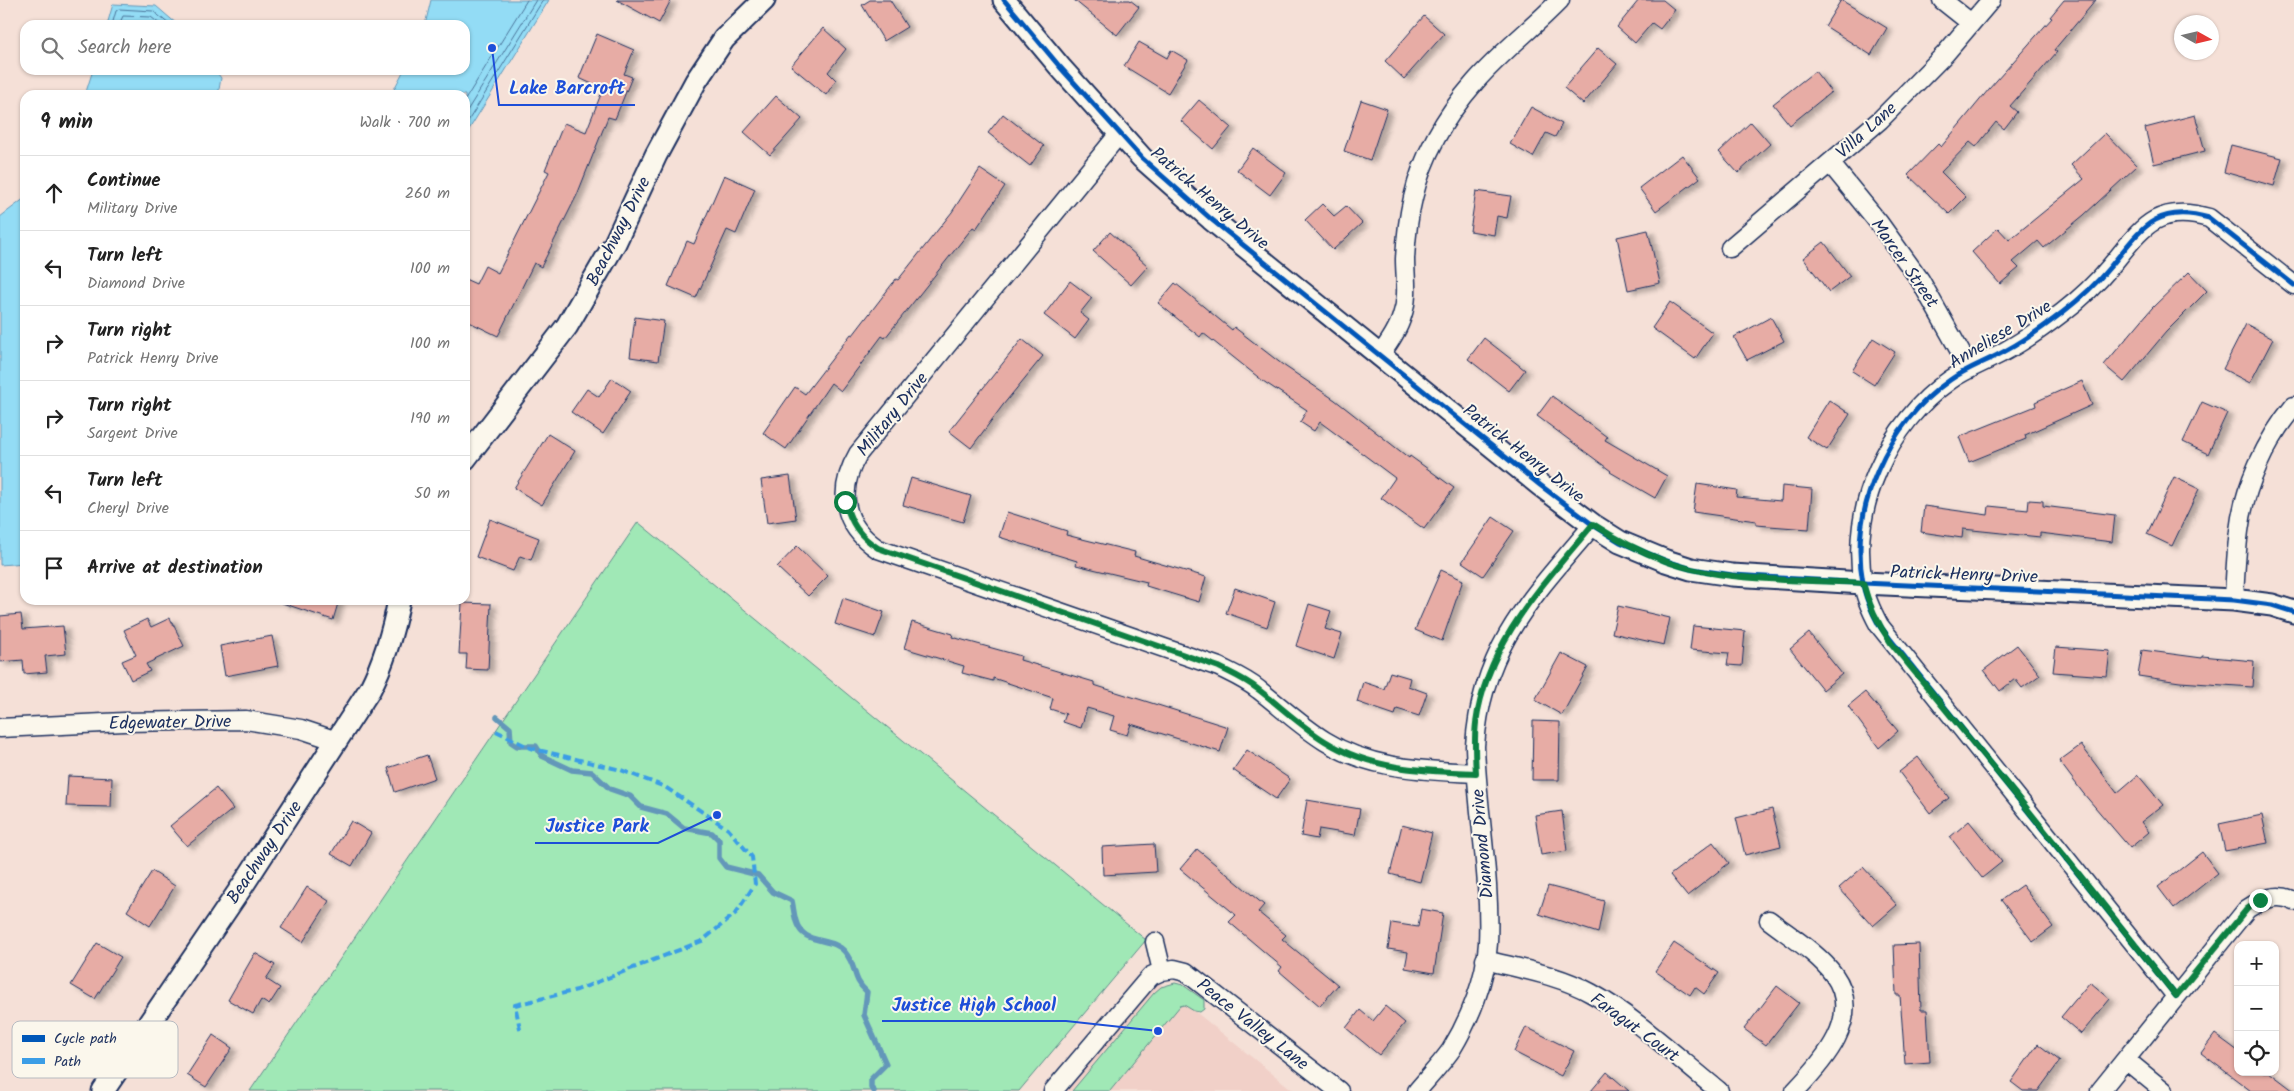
<!DOCTYPE html>
<html lang="en">
<head>
<meta charset="utf-8">
<style>
	body { margin:0; font-family:Kalam,sans-serif; background:#f2f2f2; color:#222 }
	.controls { position:absolute; right:15px; bottom:15px; display:grid; overflow:hidden; border-radius:10px; box-shadow:0 1px 4px #0004 }
	.controls button { width:45px; height:45px; display:grid; place-items:center; padding:0; border:0; border-bottom:1px solid #e0e0e0; background:#fff; color:#222; font:25px sans-serif }
	.compass { position:absolute; left:2174px; top:15px; width:45px; height:45px; border-radius:50%; background:#fff; box-shadow:0 1px 4px #0004; rotate:98deg }
	.stop { position:absolute; width:15px; height:15px; margin:-11px; border:4px solid #0b8043; border-radius:50%; background:#fff }
	.stop.end { background:#0b8043; border-color:#fff; box-shadow:0 1px 5px #0008 }
	.list { margin:0; padding:0; list-style:none }
	h2 { display:flex; justify-content:space-between; align-items:center; height:65px; margin:0; padding:0 20px; font-size:21px }
	h2 small { font-size:16px; font-weight:400; color:#767676 }
	.list li { display:grid; grid-template-columns:32px 1fr auto; gap:15px; align-items:center; box-sizing:border-box; height:75px; padding:0 20px; border-top:1px solid #e0e0e0 }
	.list b { display:block; font-size:19px; white-space:nowrap }
	.list p { margin:0; font-size:16px; white-space:nowrap; color:#767676 }
	.list em { font-size:16px; font-style:normal; color:#767676 }
	.icon { flex:none; width:28px; height:28px; fill:none; stroke:currentColor; stroke-width:2; stroke-linecap:round; stroke-linejoin:round }
	.map { position:relative; flex:none; width:2294px; height:1091px; overflow:hidden }
	.search { position:absolute; background:#fff; box-shadow:0 1px 4px #0004; left:20px; top:20px; width:450px; height:55px; display:flex; align-items:center; gap:12px; box-sizing:border-box; padding:0 18px; border-radius:15px; color:#767676; font-size:19px }
	.panel { position:absolute; background:#fff; box-shadow:0 1px 4px #0004; left:20px; top:90px; width:450px; height:515px; border-radius:15px }
	.map>svg:first-child { display:block }
	.built { fill:#f1d0c8 }
	.green { fill:#a0e8b6; stroke:#5e8c8a }
	.water { fill:#93dcf5; stroke:#6397b9 }
	.lines { fill:none; stroke-linecap:round; stroke-linejoin:round }
	.shore { stroke:#4b749a; stroke-width:1 }
	.stream { stroke:#6397b9; stroke-width:5.5 }
	.building { fill:#e7aca5; stroke:#1b2f5e; filter:url(#shadow) }
	.minor-casing { stroke:#1b2f5e; stroke-width:21 }
	.tertiary-casing { stroke:#1b2f5e; stroke-width:25 }
	.minor { stroke:#fbf7ec; stroke-width:18 }
	.tertiary { stroke:#fbf7ec; stroke-width:21 }
	.quiet { stroke:#3b9de6; stroke-width:4; stroke-dasharray:8 4; stroke-linecap:butt }
	.cycleway-casing { stroke:#fbf7ec; stroke-width:8 }
	.cycleway { stroke:#0057b8; stroke-width:5 }
	.route { stroke:#0b8043; stroke-width:6 }
	.labels { text-anchor:middle; stroke-width:4; stroke-linejoin:round; paint-order:stroke }
	.street-label { font-size:18px; fill:#1b2f5e; stroke:#fbf7ec }
	.key { fill:#fbf7ec; stroke:#b8bbc1; stroke-width:1 }
	.key-label { font-size:14px; fill:#1b2f5e }
	.leader { fill:none; stroke:#1d4ed8; stroke-width:2 }
	.callout-dot { fill:#1d4ed8; stroke:#fbf7ec; stroke-width:2 }
	.callout-label { font-size:19px; text-anchor:middle; font-weight:bold; fill:#1d4ed8; stroke:#fbf7ec; stroke-width:4; stroke-linejoin:round; paint-order:stroke }
</style>
</head>
<body>
<div class="map">
<svg width="2294" height="1091" viewBox="0 0 2294 1091">
	<defs>
		<filter id="shadow"><feDropShadow dx="5.5" dy="3" stdDeviation="2.5" flood-color="#0004"/></filter>
	</defs>
	<rect width="100%" height="100%" fill="#f5e0d7"/>
	<filter id="ink" filterUnits="userSpaceOnUse"><feTurbulence type="fractalNoise" baseFrequency=".02" numOctaves="2"/><feDisplacementMap in="SourceGraphic" scale="10" xChannelSelector="R" yChannelSelector="G"/><feConvolveMatrix kernelMatrix="1 2 1 2 8 2 1 2 1" color-interpolation-filters="sRGB"/></filter>
	<g filter="url(#ink)">
		<path class="built" d="M1146,972L1294,1091H1046Z"/>
		<path class="green" d="M638,522L1146,940L1019,1091H250Z
			M1175,983L1183,985L1204,1000V1009L1200,1012L1194,1011L1184,1005L1180,1006L1110,1091H1072L1154,993L1161,987Z"/>
		<path class="water" d="M431,0H549L465,136V95H391L404,70H465V25H425Z
			M113,4L156,6L178,25H107Z
			M93,70H215L221,78L218,95H85Z
			M25,198V563L0,565V217Z"/>
		<g class="lines">
			<path class="shore" d="M112,25L116,11L119,9L153,11L170,25
				M119,25L123,16L151,17L161,25
				M465,100L527,0
				M465,114L536,0
				M465,126L543,0"/>
			<path class="stream" d="M497,717L510,728L511,742L517,746H536L542,756L572,770L592,772L610,789L630,796L641,807L667,814L684,828L712,833L719,840V858L726,867L758,875L773,892L792,901C794,909 794,921 799,928C809,945 833,937 845,952C858,968 851,978 867,992L864,1015L886,1064L871,1079V1088L874,1091"/>
		</g>
		<path class="building" d="M617,0H671L659,23Z
			M870,0H890L907,27L884,41L862,5Z
			M1074,0H1130L1139,7L1117,35Z
			M1639,0H1663L1675,10L1660,29L1652,23L1635,43L1617,27Z
			M1841,0L1887,28L1871,55L1825,26Z
			M2064,0H2096L2054,50L2057,52L2010,106L2017,112L2004,129L1996,122L1976,147L1970,142L1941,172L1966,197L1949,214L1908,175L1938,144L1941,147L1989,89L2052,18L2050,17Z
			M1424,16L1444,34L1404,79L1385,61Z
			M823,28L846,49L828,72L836,80L826,95L791,66Z
			M597,34L634,50L624,74L632,77L615,119L608,117L577,195L541,267L534,263L498,336L465,320V279L476,284L485,266L498,273L549,172L545,170L564,123L586,132L603,89L579,78Z
			M1139,42L1167,58L1171,50L1188,60L1168,93L1124,66Z
			M1598,48L1617,64L1583,104L1564,88Z
			M1815,71L1831,92L1790,125L1773,104Z
			M776,96L802,119L770,155L744,132Z
			M1199,100L1231,127L1213,149L1181,121Z
			M1361,100L1387,109L1370,160L1344,151Z
			M1531,107L1562,124L1555,137L1546,133L1533,157L1510,144Z
			M1003,114L1044,146L1030,166L988,133Z
			M2195,115L2205,151L2154,164L2145,128Z
			M1751,122L1770,144L1738,173L1719,152Z
			M2105,133L2137,166L2084,215L2044,248L2038,241L2013,262L2019,268L2000,284L1972,252L1998,228L2009,240L2084,179L2071,165Z
			M2231,145L2282,158L2274,186L2224,172Z
			M1253,148L1286,173L1270,195L1237,170Z
			M1682,155L1700,178L1656,211L1639,188Z
			M980,169L1005,186L976,229L973,227L885,338L882,336L841,391L831,383L786,449L763,433L795,387L805,394L851,334L853,335L896,279L898,280L952,212Z
			M724,175L755,189L736,234L727,230L696,298L668,286L687,241L694,244Z
			M1476,191L1511,196L1507,218L1497,216L1494,235L1470,231Z
			M1322,204L1334,216L1346,206L1362,223L1333,250L1305,220Z
			M1648,230L1660,283L1628,290L1617,237Z
			M1110,232L1148,266L1131,285L1093,251Z
			M1824,242L1850,276L1829,292L1803,258Z
			M2189,272L2207,291L2166,332L2124,382L2104,365L2152,308Z
			M1070,281L1092,298L1080,313L1089,320L1075,339L1044,315Z
			M1175,283L1232,330L1234,327L1283,365L1335,400L1409,458L1410,456L1454,488L1424,529L1381,498L1395,478L1320,422L1314,431L1300,422L1307,410L1263,381L1203,333L1200,337L1158,303Z
			M1670,302L1713,333L1695,359L1652,328Z
			M635,317L664,321L658,361L630,357Z
			M1771,317L1784,341L1747,360L1734,337Z
			M2246,324L2273,339L2250,383L2223,369Z
			M1484,338L1525,370L1509,391L1468,359Z
			M1873,338L1895,352L1874,385L1852,371Z
			M1022,339L1043,356L1003,405L971,448L949,431Z
			M612,378L631,391L603,434L571,412L587,389L599,397Z
			M2082,381L2092,405L2025,435L2026,439L1969,462L1959,437L2036,406L2035,402Z
			M1552,396L1607,437L1605,440L1667,476L1655,498L1610,472L1611,471L1537,416Z
			M1829,400L1850,414L1827,450L1806,437Z
			M2202,402L2227,413L2208,454L2183,442Z
			M548,434L575,451L542,505L514,488Z
			M790,476L796,519L767,523L761,480Z
			M2174,477L2199,489L2172,546L2147,534Z
			M911,478L971,496L963,522L903,505Z
			M1697,484L1737,490L1736,497L1781,501L1782,486L1812,489L1809,529L1756,525V521L1693,512Z
			M2029,500L2043,501V506L2115,515L2112,542L2040,533V537L1963,529L1962,538L1921,532L1924,506L1988,515L1989,506L2028,510Z
			M1007,512L1067,531L1066,535L1135,552L1134,556L1206,577L1199,602L1146,586L1147,582L1076,565L1077,561L999,537Z
			M1493,517L1514,531L1483,576L1462,562Z
			M490,519L539,538L531,560L520,556L513,571L476,557Z
			M797,546L828,576L808,596L777,567Z
			M1441,570L1463,580L1442,641L1415,630Z
			M1235,588L1275,602L1267,627L1226,613Z
			M843,598L884,612L875,637L835,624Z
			M282,600H339L333,620L282,603Z
			M462,603L491,604L488,670L466,669L467,654H459Z
			M1309,604L1331,611L1325,629L1342,634L1334,659L1296,646Z
			M1618,606L1670,618L1664,645L1612,633Z
			M21,614L23,629L63,626L66,654L45,656L47,672L24,674L23,660L0,662V616Z
			M170,618L184,646L146,664L150,671L131,680L122,661L136,655L124,630L147,619L151,627Z
			M912,622L953,634L952,637L1021,656L1020,660L1094,682V685L1228,727L1220,752L1131,724L1127,735L1110,730L1114,716L1087,708L1081,728L1063,722L1066,714L1050,709L1053,698L993,678V681L962,673L964,666L904,648Z
			M1693,626L1745,631L1742,666L1727,665L1729,653L1690,650Z
			M1809,633L1842,674L1823,690L1790,649Z
			M272,636L278,666L225,676L220,646Z
			M2017,645L2040,675L2022,688L2015,679L2000,691L1984,670Z
			M2056,647L2110,651L2107,676L2053,672Z
			M2142,650L2202,658V656L2254,661L2252,687L2180,682L2138,676Z
			M1561,653L1588,667L1562,715L1535,700Z
			M1390,672L1410,678L1408,686L1427,693L1419,716L1397,709L1395,715L1357,702L1363,682L1384,689Z
			M1865,692L1898,731L1879,748L1848,706Z
			M1533,721L1560,722L1559,780H1532Z
			M2081,745L2117,793L2138,775L2163,805L2141,822L2149,832L2130,848L2083,793L2059,761Z
			M1247,750L1290,779L1276,799L1233,770Z
			M427,755L435,778L395,792L388,768Z
			M1918,757L1949,798L1930,813L1899,772Z
			M68,776L112,778L111,807L66,806Z
			M216,788L233,809L187,846L170,826Z
			M1307,800L1360,809L1355,835L1319,829L1317,839L1301,836Z
			M1772,809L1781,846L1745,855L1736,818Z
			M1562,811L1567,851L1541,855L1535,815Z
			M2262,815L2268,843L2225,851L2219,824Z
			M351,821L371,833L352,866L331,854Z
			M1969,821L2002,862L1982,878L1950,837Z
			M1402,825L1432,833L1420,882L1390,874Z
			M1713,842L1729,863L1687,896L1670,875Z
			M1154,844L1156,872L1103,875L1102,847Z
			M1197,849L1264,905L1258,912L1286,935L1282,939L1338,985L1320,1006L1279,971L1282,967L1229,922L1236,915L1180,869Z
			M2202,852L2218,873L2174,908L2158,887Z
			M1863,867L1897,905L1873,926L1839,888Z
			M152,871L175,886L150,926L127,911Z
			M2022,885L2053,927L2033,942L2001,900Z
			M1548,886L1604,901L1598,933L1539,914Z
			M307,887L329,901L303,942L281,928Z
			M1421,909L1443,913L1434,973L1405,968L1408,952L1388,949L1392,923L1418,927Z
			M97,943L121,957L95,999L71,985Z
			M1674,943L1719,973L1704,994L1695,987L1690,995L1655,971Z
			M1919,944L1921,1010H1927L1930,1062L1905,1064L1900,995H1896L1894,945Z
			M255,953L275,965L266,979L280,988L269,1005L261,1000L253,1014L228,1000Z
			M2090,982L2110,999L2081,1034L2061,1017Z
			M1777,986L1799,1003L1766,1045L1744,1029Z
			M1385,1006L1405,1023L1379,1055L1346,1028L1360,1010L1373,1021Z
			M1526,1027L1574,1051L1561,1076L1514,1052Z
			M2215,1034L2238,1051V1072H2269L2294,1091H2251L2201,1053Z
			M213,1035L232,1048L206,1087L187,1075Z
			M2038,1044L2060,1061L2038,1091H2023L2011,1082Z
			M1607,1072L1629,1091H1591Z"/>
		<g class="lines">
			<defs>
				<path id="minor" d="M1942,0L1971,23
					M1119,134L858,454C837,490 842,525 878,549L1219,667C1233,674 1247,680 1259,690C1281,707 1301,726 1325,741C1371,770 1424,770 1476,773
					M1830,163L1879,223L1920,280L1970,369
					M1730,248L1880,120L1945,54L1991,0
					M1380,355C1389,343 1398,330 1402,316C1409,296 1405,278 1405,259C1406,239 1408,218 1413,198C1423,155 1446,115 1475,82C1501,52 1533,28 1560,0
					M2234,600C2235,577 2236,554 2239,531C2244,487 2266,440 2294,406
					M0,728L124,722L246,720L301,729L337,741
					M1769,920C1791,937 1818,953 1834,975C1864,1017 1823,1062 1795,1091
					M1155,942L1162,971L1174,969L1186,972L1339,1091
					M1485,960C1521,969 1559,975 1591,993C1635,1017 1680,1060 1719,1091
					M2176,996L1879,625C1872,612 1865,598 1863,583C1849,508 1888,423 1950,380C1967,368 1988,361 2007,350C2027,339 2045,326 2063,312C2080,299 2096,284 2110,267C2140,231 2155,202 2209,218L2294,285
					M2126,1060L2164,1091
					M1053,1091L1143,985L1151,976L1162,971
					M1417,1091C1428,1078 1441,1064 1451,1050C1470,1019 1486,979 1488,943C1491,877 1477,811 1475,746C1481,647 1533,596 1593,525
					M2100,1091L2247,909C2261,900 2277,892 2294,901"/>
				<path id="tertiary" d="M1004,0L1060,67L1142,158L1211,219L1540,485L1593,525L1620,542L1666,561L1691,569L1732,575L1863,583L2234,600L2272,605L2294,612
					M465,459L567,326L615,243L656,155L696,81L724,39L764,0
					M103,1091L243,885L370,689C385,660 393,631 399,600"/>
			</defs>
			<use href="#minor" class="minor-casing"/>
			<use href="#tertiary" class="tertiary-casing"/>
			<use href="#minor" class="minor"/>
			<use href="#tertiary" class="tertiary"/>
			<path class="quiet" d="M496,731L530,748L621,770L665,787L728,829L752,857L755,884L736,913L702,941L577,990L515,1005L521,1033"/>
			<defs>
				<path id="cycleway" d="M1004,0L1060,67L1142,158L1211,219L1540,485L1593,525L1620,542L1666,561L1691,569L1732,575L1863,583L2234,600L2272,605L2294,612
					M2176,996L1879,625C1872,612 1865,598 1863,583C1849,508 1888,423 1950,380C1967,368 1988,361 2007,350C2027,339 2045,326 2063,312C2080,299 2096,284 2110,267C2140,231 2155,202 2209,218L2294,285"/>
			</defs>
			<use href="#cycleway" class="cycleway-casing"/>
			<use href="#cycleway" class="cycleway"/>
		</g>
	</g>
	<g class="lines" filter="url(#ink)">
		<path class="route" d="M845,502C851,523 859,536 878,548L1219,667C1233,674 1247,680 1259,690C1281,707 1301,726 1325,741C1371,770 1424,771 1476,773C1475,757 1474,740 1476,723C1487,642 1543,585 1593,524C1616,539 1639,551 1665,561C1720,582 1803,580 1863,583C1869,606 1878,624 1891,643L2024,805L2176,996L2247,909L2260,900"/>
	</g>
	<g class="labels">
		<g class="street-label">
			<text transform="translate(1866 130) rotate(-42)" y="6">Villa Lane</text>
			<text transform="translate(1210 198) rotate(40)" y="6">Patrick Henry Drive</text>
			<text transform="translate(618 231) rotate(-63)" y="6">Beachway Drive</text>
			<text transform="translate(1905 263) rotate(55)" y="6">Marcer Street</text>
			<text transform="translate(2000 334) rotate(-31)" y="6">Anneliese Drive</text>
			<text transform="translate(892 414) rotate(-51)" y="6">Military Drive</text>
			<text transform="translate(1524 453) rotate(38)" y="6">Patrick Henry Drive</text>
			<text transform="translate(1964 574) rotate(2)" y="6">Patrick Henry Drive</text>
			<text transform="translate(170 722) rotate(-1)" y="6">Edgewater Drive</text>
			<text transform="translate(1482 844) rotate(-95)" y="6">Diamond Drive</text>
			<text transform="translate(264 852) rotate(-56)" y="6">Beachway Drive</text>
			<text transform="translate(1253 1024) rotate(38)" y="6">Peace Valley Lane</text>
			<text transform="translate(1635 1027) rotate(36)" y="6">Faragut Court</text>
		</g>
	</g>
	<rect x="12" y="1021" width="166" height="57" rx="8" class="key"/>
	<rect x="22" y="1035" width="23" height="7" fill="#0057b8"/>
	<rect x="22" y="1058" width="23" height="6" fill="#3b9de6"/>
	<g class="key-label">
		<text x="54" y="1043">Cycle path</text>
		<text x="54" y="1066">Path</text>
	</g>
	<path class="leader" d="M492 48L499 105H635M717 815L658 843H535M1158 1031L1066 1021H882"/>
	<g class="callout-dot">
		<circle cx="492" cy="48" r="5"/>
		<circle cx="717" cy="815" r="5"/>
		<circle cx="1158" cy="1031" r="5"/>
	</g>
	<g class="callout-label">
		<text x="567" y="94">Lake Barcroft</text>
		<text x="597" y="832">Justice Park</text>
		<text x="974" y="1011">Justice High School</text>
	</g>
</svg>
<div class="controls">
<button>+</button>
<button>−</button>
<button><svg class="icon" aria-label="locate" viewBox="0 0 24 24"><circle cx="12" cy="12" r="6"/><path d="M12 2v4M12 18v4M2 12h4M18 12h4"/></svg></button>
</div>
<svg class="compass" viewBox="-18 -18 36 36"><path d="M0-13l5 13h-10z" fill="#e53935"/><path d="M0 13l5-13h-10z" fill="#767676"/></svg>
<div class="stop" style="left:845px;top:502px"></div>
<div class="stop end" style="left:2260px;top:900px"></div>
<div class="search"><svg class="icon" aria-label="search" viewBox="0 0 24 24"><circle cx="10" cy="10" r="6"/><path d="M15 15l6 6"/></svg>Search here</div>
<section class="panel">
<h2>9 min<small>Walk · 700 m</small></h2>
<ul class="list">
<li><svg class="icon" aria-label="ahead" viewBox="0 0 24 24"><path d="M12 20V5M6 11l6-6 6 6"/></svg><div><b>Continue</b><p>Military Drive</p></div><em>260 m</em></li>
<li><svg class="icon" aria-label="left" viewBox="0 0 24 24"><path d="M17 20v-9H6M10 6l-5 5 5 5"/></svg><div><b>Turn left</b><p>Diamond Drive</p></div><em>100 m</em></li>
<li><svg class="icon" aria-label="right" viewBox="0 0 24 24"><path d="M7 20v-9h11M14 6l5 5-5 5"/></svg><div><b>Turn right</b><p>Patrick Henry Drive</p></div><em>100 m</em></li>
<li><svg class="icon" aria-label="right" viewBox="0 0 24 24"><path d="M7 20v-9h11M14 6l5 5-5 5"/></svg><div><b>Turn right</b><p>Sargent Drive</p></div><em>190 m</em></li>
<li><svg class="icon" aria-label="left" viewBox="0 0 24 24"><path d="M17 20v-9H6M10 6l-5 5 5 5"/></svg><div><b>Turn left</b><p>Cheryl Drive</p></div><em>50 m</em></li>
<li><svg class="icon" aria-label="arrive" viewBox="0 0 24 24"><path d="M6 21V4h12l-3 4 3 4H6"/></svg><div><b>Arrive at destination</b></div></li>
</ul>
</section>
</div>
</body>
</html>
